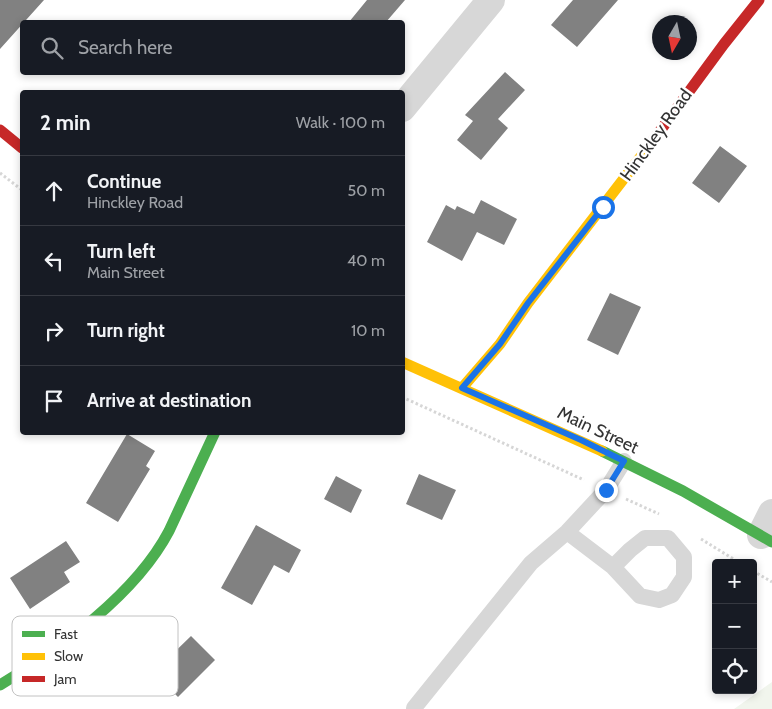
<!DOCTYPE html>
<html lang="en">
<head>
<meta charset="utf-8">
<style>
	body { margin:0; font-family:Cabin,sans-serif; background:#20242c; color:#f1f3f6 }
	.controls { position:absolute; right:15px; bottom:15px; display:grid; overflow:hidden; border-radius:5px; box-shadow:0 2px 8px #0003 }
	.controls button { width:45px; height:45px; display:grid; place-items:center; padding:0; border:0; border-bottom:1px solid #363941; background:#171b24; color:#f1f3f6; font:25px sans-serif }
	.compass { position:absolute; left:652px; top:15px; width:45px; height:45px; border-radius:50%; background:#171b24; box-shadow:0 2px 8px #0003; rotate:189deg }
	.stop { position:absolute; width:15px; height:15px; margin:-11px; border:4px solid #1a73e8; border-radius:50%; background:#fff }
	.stop.end { background:#1a73e8; border-color:#fff; box-shadow:0 1px 5px #0008 }
	.list { margin:0; padding:0; list-style:none }
	h2 { display:flex; justify-content:space-between; align-items:center; height:65px; margin:0; padding:0 20px; font-size:21px }
	h2 small { font-size:16px; font-weight:400; color:#9ea1a6 }
	.list li { display:grid; grid-template-columns:32px 1fr auto; gap:15px; align-items:center; box-sizing:border-box; height:70px; padding:0 20px; border-top:1px solid #363941 }
	.list b { display:block; font-size:19px; white-space:nowrap }
	.list p { margin:0; font-size:16px; white-space:nowrap; color:#9ea1a6 }
	.list em { font-size:16px; font-style:normal; color:#9ea1a6 }
	.icon { flex:none; width:28px; height:28px; fill:none; stroke:currentColor; stroke-width:2; stroke-linecap:round; stroke-linejoin:round }
	.map { position:relative; flex:none; width:772px; height:709px; overflow:hidden }
	.search { position:absolute; background:#171b24; box-shadow:0 2px 8px #0003; left:20px; top:20px; width:385px; height:55px; display:flex; align-items:center; gap:12px; box-sizing:border-box; padding:0 18px; border-radius:5px; color:#9ea1a6; font-size:19px }
	.panel { position:absolute; background:#171b24; box-shadow:0 2px 8px #0003; left:20px; top:90px; width:385px; height:345px; border-radius:5px }
	.map>svg:first-child { display:block }
	.green { fill:#f1f5ed }
	.building { fill:#818181 }
	.lines { fill:none; stroke-linecap:round; stroke-linejoin:round }
	.path { stroke:#d6d6d6; stroke-width:3; stroke-dasharray:2.5 2.5; stroke-linecap:butt }
	.lane { stroke:#d7d7d7; stroke-width:16 }
	.street { stroke:#d7d7d7; stroke-width:28 }
	.fast { stroke:#4caf50; stroke-width:11 }
	.slow { stroke:#ffc107; stroke-width:11 }
	.jam { stroke:#c62828; stroke-width:11 }
	.route { stroke:#1a73e8; stroke-width:6 }
	.labels { text-anchor:middle; stroke-width:5; stroke-linejoin:round; paint-order:stroke }
	.street-label { font-size:18px; fill:#333; stroke:#fff }
	.key { fill:#fff; stroke:#c2c2c2; stroke-width:1 }
	.key-label { font-size:14px; fill:#333 }
</style>
</head>
<body>
<div class="map">
<svg width="772" height="709" viewBox="0 0 772 709">
	<rect width="100%" height="100%" fill="#fff"/>
	<path class="green" d="M772,682V709H734Z"/>
	<path class="building" d="M0,0H44L0,49Z
		M367,0H405L386,22H349Z
		M573,0H618L577,47L551,25Z
		M505,72L525,90L498,119L508,128L481,160L457,140L473,121L465,115Z
		M720,146L747,166L719,203L692,183Z
		M481,200L517,219L504,245L477,232L462,261L427,242L446,205L455,210L457,206L474,214Z
		M610,293L641,307L618,355L587,340Z
		M127,434L155,451L146,466L150,469L118,522L86,503Z
		M419,474L456,490L442,520L406,504Z
		M336,476L362,490L351,513L324,499Z
		M256,525L301,550L289,573L274,565L252,605L221,588Z
		M66,541L80,562L64,572L70,582L30,609L10,578Z
		M191,636L215,660L178,697L162,681L167,676L158,668Z"/>
	<g class="lines">
		<path class="path" d="M0,173L22,190
			M402,397L584,480
			M626,499L659,514
			M701,539L740,563
			M753,571L772,582"/>
		<path class="lane" d="M567,532L613,567L640,596L659,600L672,595L684,577V557L668,538H645L630,550L613,567
			M415,709L414,708L531,563L567,532L606,490L624,461"/>
		<path class="street" d="M402,108L491,0
			M761,535L772,513"/>
		<path class="fast" d="M602,451L683,491L772,542
			M0,685C60,649 136,594 169,531L215,432"/>
		<path class="slow" d="M402,362L602,451
			M462,388L500,344L528,303L649,146"/>
		<path class="jam" d="M0,130L22,148
			M649,146L724,44L759,0"/>
	</g>
	<g class="lines">
		<path class="route" d="M603,207L528,303L500,344L462,388L581,440L624,461L606,490"/>
	</g>
	<g class="labels">
		<g class="street-label">
			<text transform="translate(656 135) rotate(-54)" y="6">Hinckley Road</text>
			<text transform="translate(598 430) rotate(25)" y="6">Main Street</text>
		</g>
	</g>
	<rect x="12" y="616" width="166" height="80" rx="8" class="key"/>
	<rect x="22" y="631" width="23" height="6" fill="#4caf50"/>
	<rect x="22" y="653" width="23" height="7" fill="#ffc107"/>
	<rect x="22" y="676" width="23" height="6" fill="#c62828"/>
	<g class="key-label">
		<text x="54" y="639">Fast</text>
		<text x="54" y="661">Slow</text>
		<text x="54" y="684">Jam</text>
	</g>
</svg>
<div class="controls">
<button>+</button>
<button>−</button>
<button><svg class="icon" aria-label="locate" viewBox="0 0 24 24"><circle cx="12" cy="12" r="6"/><path d="M12 2v4M12 18v4M2 12h4M18 12h4"/></svg></button>
</div>
<svg class="compass" viewBox="-18 -18 36 36"><path d="M0-13l5 13h-10z" fill="#e53935"/><path d="M0 13l5-13h-10z" fill="#9ea1a6"/></svg>
<div class="stop" style="left:603px;top:207px"></div>
<div class="stop end" style="left:606px;top:490px"></div>
<div class="search"><svg class="icon" aria-label="search" viewBox="0 0 24 24"><circle cx="10" cy="10" r="6"/><path d="M15 15l6 6"/></svg>Search here</div>
<section class="panel">
<h2>2 min<small>Walk · 100 m</small></h2>
<ul class="list">
<li><svg class="icon" aria-label="ahead" viewBox="0 0 24 24"><path d="M12 20V5M6 11l6-6 6 6"/></svg><div><b>Continue</b><p>Hinckley Road</p></div><em>50 m</em></li>
<li><svg class="icon" aria-label="left" viewBox="0 0 24 24"><path d="M17 20v-9H6M10 6l-5 5 5 5"/></svg><div><b>Turn left</b><p>Main Street</p></div><em>40 m</em></li>
<li><svg class="icon" aria-label="right" viewBox="0 0 24 24"><path d="M7 20v-9h11M14 6l5 5-5 5"/></svg><div><b>Turn right</b></div><em>10 m</em></li>
<li><svg class="icon" aria-label="arrive" viewBox="0 0 24 24"><path d="M6 21V4h12l-3 4 3 4H6"/></svg><div><b>Arrive at destination</b></div></li>
</ul>
</section>
</div>
</body>
</html>
